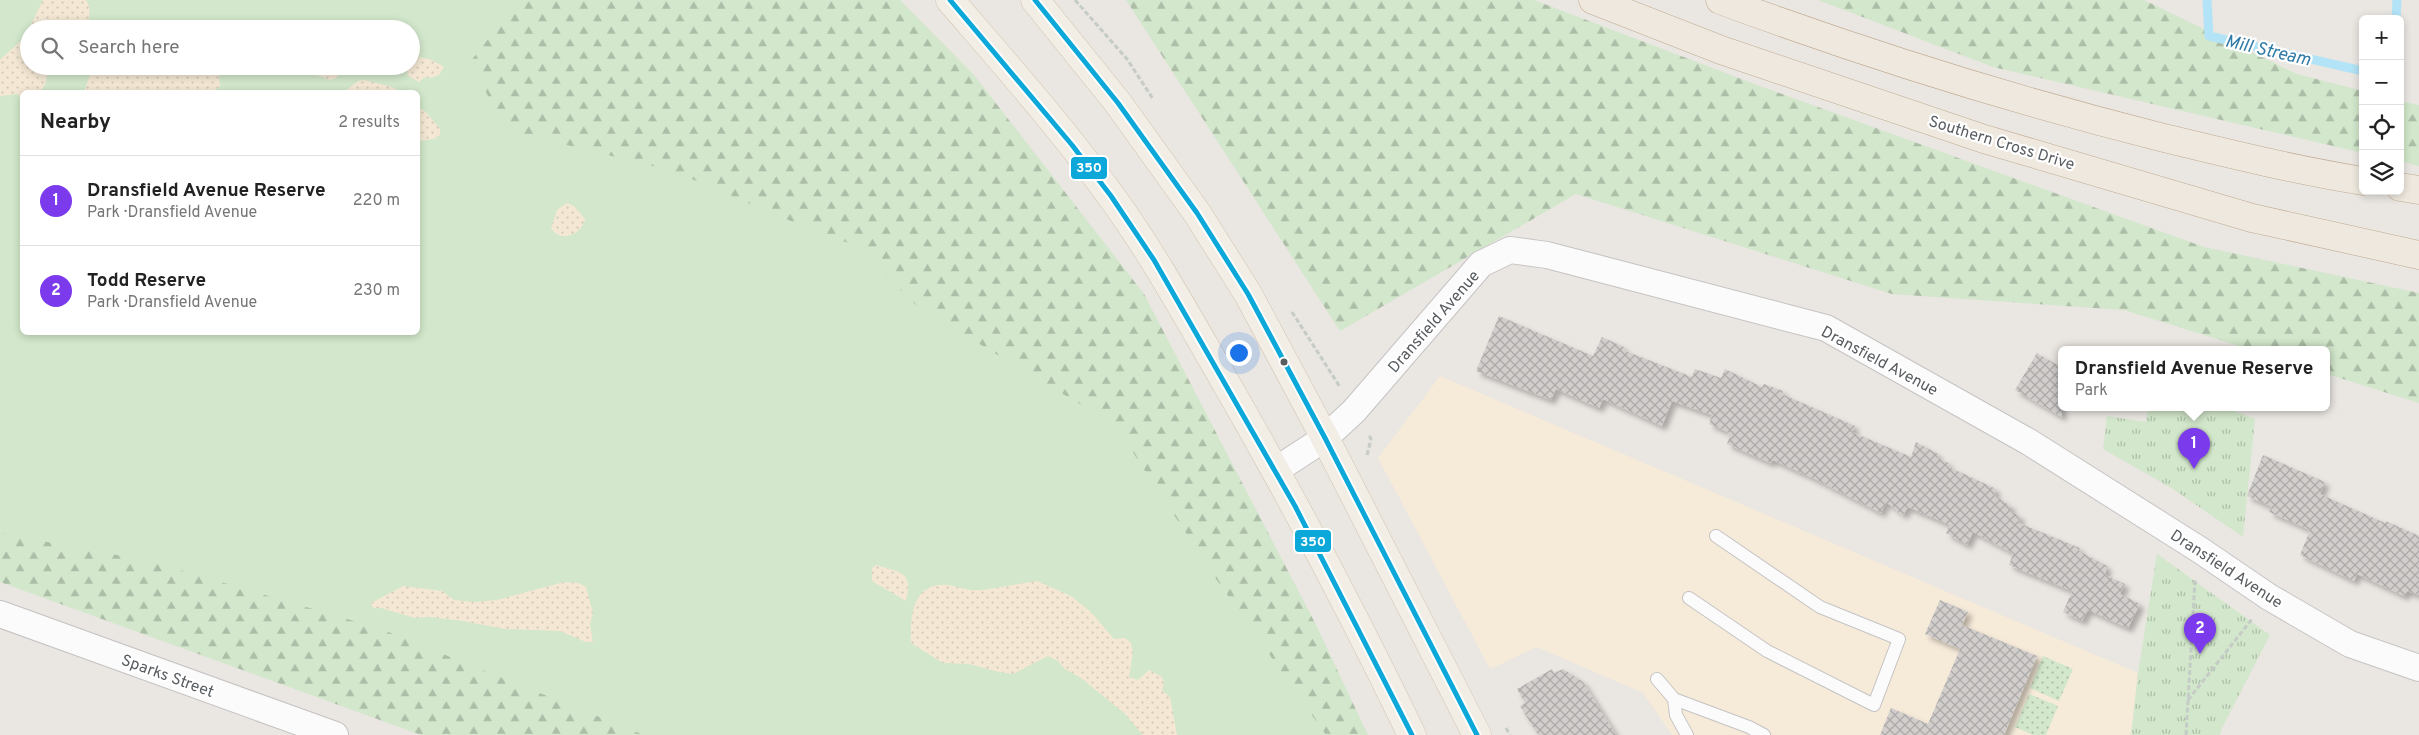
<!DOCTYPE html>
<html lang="en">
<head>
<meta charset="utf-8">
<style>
	body { margin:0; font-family:Overpass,sans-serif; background:#f2f2f2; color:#222 }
	.controls { position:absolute; right:15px; top:15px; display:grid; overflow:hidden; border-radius:8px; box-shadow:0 2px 8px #0003 }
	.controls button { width:45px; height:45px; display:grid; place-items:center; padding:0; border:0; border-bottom:1px solid #e0e0e0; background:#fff; color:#222; font:25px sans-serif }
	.you { position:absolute; left:1238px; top:352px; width:18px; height:18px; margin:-12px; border:4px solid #fff; border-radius:50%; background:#1a73e8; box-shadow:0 0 0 8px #1a73e833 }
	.badge { display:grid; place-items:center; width:32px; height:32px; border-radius:50%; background:#7c3aed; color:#fff; font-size:16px; font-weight:700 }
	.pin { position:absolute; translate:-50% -41px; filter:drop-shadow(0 1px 2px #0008) }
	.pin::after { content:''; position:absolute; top:26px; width:18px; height:15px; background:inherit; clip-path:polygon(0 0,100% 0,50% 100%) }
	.popup { position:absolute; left:2058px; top:346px; width:272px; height:65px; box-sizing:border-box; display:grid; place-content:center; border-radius:8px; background:#fff; filter:drop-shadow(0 1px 4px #0005); font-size:16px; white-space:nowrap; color:#767676 }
	.popup b { font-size:19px; color:#222 }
	.popup::after { content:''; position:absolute; left:50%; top:100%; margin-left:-10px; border:10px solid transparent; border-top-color:#fff }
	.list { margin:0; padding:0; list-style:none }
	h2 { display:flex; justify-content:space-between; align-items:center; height:65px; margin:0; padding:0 20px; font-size:21px }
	h2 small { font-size:16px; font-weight:400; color:#767676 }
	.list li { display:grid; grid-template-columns:32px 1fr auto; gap:15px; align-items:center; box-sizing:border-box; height:90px; padding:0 20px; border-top:1px solid #e0e0e0 }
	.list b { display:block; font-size:19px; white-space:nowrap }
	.list p { margin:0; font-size:16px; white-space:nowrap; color:#767676 }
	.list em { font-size:16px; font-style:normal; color:#767676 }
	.icon { flex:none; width:28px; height:28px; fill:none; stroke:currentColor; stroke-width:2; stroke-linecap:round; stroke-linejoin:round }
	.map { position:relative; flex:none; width:2419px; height:735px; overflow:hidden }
	.search { position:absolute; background:#fff; box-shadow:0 2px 8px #0003; left:20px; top:20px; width:400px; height:55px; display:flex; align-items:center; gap:12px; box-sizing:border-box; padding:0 18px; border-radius:28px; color:#767676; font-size:19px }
	.panel { position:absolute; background:#fff; box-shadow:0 2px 8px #0003; left:20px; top:90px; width:400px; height:245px; border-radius:8px }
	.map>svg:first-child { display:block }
	.commercial { fill:#f6ead9 }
	.grass { fill:#d2e7cb; fill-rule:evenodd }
	.forest { fill:url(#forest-firs) }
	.sand { fill:url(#sand-dots) }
	.park { fill:url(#park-tufts) }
	.garden { fill:url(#garden-dots) }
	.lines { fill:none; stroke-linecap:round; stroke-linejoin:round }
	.stream { stroke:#b3e3f6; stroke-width:9 }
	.building { fill:url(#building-cross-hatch); filter:url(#shadow) }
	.lane-casing { stroke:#c5c3c3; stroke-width:14 }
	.street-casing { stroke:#c5c3c3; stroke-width:28 }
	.primary-casing { stroke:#d4c3ae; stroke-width:29 }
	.highway-casing { stroke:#c1aa90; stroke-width:29 }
	.path { stroke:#c5cbc6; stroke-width:3; stroke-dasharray:5 2.5; stroke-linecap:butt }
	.lane { stroke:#fcfbfb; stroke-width:12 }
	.street { stroke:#fcfbfb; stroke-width:26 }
	.primary { stroke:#f2ede5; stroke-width:28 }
	.highway { stroke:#eee8de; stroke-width:28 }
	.bus-1-casing { stroke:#fff; stroke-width:9 }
	.bus-1 { stroke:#0da8da; stroke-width:5 }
	.bus-dot { fill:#585d61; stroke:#fff; stroke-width:2 }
	.labels { text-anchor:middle; stroke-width:4.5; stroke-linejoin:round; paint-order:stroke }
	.street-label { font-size:16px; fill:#585d61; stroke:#fff }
	.water-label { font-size:18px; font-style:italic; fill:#2f7aa6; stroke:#fff }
	.line-badge { stroke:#fff; stroke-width:2 }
	.badge-label { font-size:14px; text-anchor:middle; font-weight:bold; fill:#fff }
</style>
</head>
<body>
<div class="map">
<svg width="2419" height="735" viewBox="0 0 2419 735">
	<defs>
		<pattern id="forest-firs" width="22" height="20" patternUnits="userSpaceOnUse" patternTransform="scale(1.25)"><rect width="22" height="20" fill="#d2e7cb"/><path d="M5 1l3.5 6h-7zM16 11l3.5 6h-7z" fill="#adbea8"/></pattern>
		<pattern id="sand-dots" width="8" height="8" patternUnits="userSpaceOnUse" patternTransform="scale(1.25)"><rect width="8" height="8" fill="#f4e8d4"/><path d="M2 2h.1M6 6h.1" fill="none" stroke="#d3c9b9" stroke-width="1.8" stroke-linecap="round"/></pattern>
		<pattern id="park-tufts" width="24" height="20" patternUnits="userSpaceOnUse" patternTransform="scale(1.25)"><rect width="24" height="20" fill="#d2e7cb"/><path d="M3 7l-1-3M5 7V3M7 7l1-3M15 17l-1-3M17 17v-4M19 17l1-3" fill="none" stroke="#adbea8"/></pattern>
		<pattern id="garden-dots" width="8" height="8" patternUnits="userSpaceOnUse" patternTransform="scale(1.25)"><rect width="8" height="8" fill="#d2e7cb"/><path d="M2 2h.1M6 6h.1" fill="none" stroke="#adbea8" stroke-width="1.8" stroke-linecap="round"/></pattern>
		<pattern id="building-cross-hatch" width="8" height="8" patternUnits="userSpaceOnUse" patternTransform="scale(1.25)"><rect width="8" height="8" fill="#d1cecc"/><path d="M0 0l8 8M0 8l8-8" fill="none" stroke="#acaaa9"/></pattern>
		<filter id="shadow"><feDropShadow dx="4.5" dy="4.5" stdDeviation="2.5" flood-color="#0004"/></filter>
	</defs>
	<rect width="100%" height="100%" fill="#eae6e2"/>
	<path class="commercial" d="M1440,376L2138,673L2131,735H1672L1643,693L1537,647L1490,669L1378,458Z"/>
	<path class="grass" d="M0,0H756L1091,293L1355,735H456L0,569ZM29,29H411V66H29ZM22,92H418V332H22Z"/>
	<path class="forest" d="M519,0H900L974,75L1144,294L1316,625L1368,735H1326L1214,576L1115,425L919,308L852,244L826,236L673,171L506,130L470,62Z
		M1126,0H1534L1757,85L2204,247L2419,293V403L2327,374L2326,350H2252L2124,310L1892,294L1576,194L1340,331Z
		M1818,0H2144L2297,74L2363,91V153L1993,67Z
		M2400,101L2419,105V166L2400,161Z
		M0,533L149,561L381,629L644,735H421L0,582Z"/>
	<path class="sand" d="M43,0H86C92,9 89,19 87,29H29Z
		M225,22L232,25L231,29H214L217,23Z
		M29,30V66H49L45,85L40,92H22V97L17,94L0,96V60L25,37Z
		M411,55L432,60L444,67L439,75L431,78L425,77L419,82L407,75L408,71L404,66H411Z
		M93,66H218L220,86L213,92H84Z
		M303,66H348L336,78L330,80L307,71Z
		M364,80L392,87L400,92H344L358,81Z
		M418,107L426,112L440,129V135L434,139L418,141Z
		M567,203L574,206L585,219C582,234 561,244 551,228L557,210Z
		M877,565C900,573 914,571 906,601L872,581V568Z
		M1037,581L1071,596L1091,612L1114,639L1125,638L1131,643L1133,652L1129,677L1138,680L1149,670L1162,677L1164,683L1162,690L1170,697L1177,735H1143L1124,713L1081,678L1065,669L1058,661L1048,656L1013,674L999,672L969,664L943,663L911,643C910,616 912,581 949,585C959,587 968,591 979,590C996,589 1019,583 1037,581Z
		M564,582L579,583L586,587L593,613L590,624L593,642H586L560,631L505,629L463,621L430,617L415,618L381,608H373L371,603L403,586L442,591L454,600L474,602L497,600Z"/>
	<path class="park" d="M2148,408H2227L2255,419L2243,537L2173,489L2103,449L2107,416L2146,422Z
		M2157,554L2270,635L2221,730L2220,735H2131L2138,673Z"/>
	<path class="garden" d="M2043,656L2073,669L2059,701L2030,688Z
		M2029,694L2058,706L2046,735H2033L2015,727Z"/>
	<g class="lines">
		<path class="stream" d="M2207,0L2209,36L2363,71
			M2396,19L2397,0"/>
	</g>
	<path class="building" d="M1499,316L1593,356L1602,337L1624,347L1623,350L1692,377L1695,369L1721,378L1725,369L1762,387L1764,384L1783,391L1782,394L1855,426L1852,432L1911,457L1916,442L1938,454L1937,458L1949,463L1947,466L1996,489L1994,495L2012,507L2010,511L2020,516L2019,523L2080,548L2079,551L2107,566L2105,575L2125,584L2120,594L2140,604L2128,628L2088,610L2082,621L2063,612L2072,591L2009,565L2013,553L1973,532L1967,545L1946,533L1950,525L1908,507L1903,515L1886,502L1881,513L1815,479L1773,460L1771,463L1727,444L1730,436L1727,435L1728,432L1709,424L1712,415L1672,401L1662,426L1603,399L1599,408L1556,389L1551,400L1476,371Z
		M2037,353L2062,368V417L2015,390Z
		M2263,455L2325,482L2320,494L2385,523L2386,521L2419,536V595L2407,591L2404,596L2357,574L2354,581L2300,555L2310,530L2269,512L2272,507L2247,496Z
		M1940,600L1968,612L1962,625L2037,656L2004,735H1880L1891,708L1928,724L1960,649L1925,634Z
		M1552,669L1554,673L1563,669L1583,682L1616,735H1538L1520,706L1525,703L1517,689Z"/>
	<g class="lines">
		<defs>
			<path id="lane" d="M1689,598L1767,651L1874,705L1899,639L1820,607L1716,536
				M1657,679L1674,699L1749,727L1764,735
				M1674,699L1676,715L1687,735"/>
			<path id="street" d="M1276,470L1325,438L1354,411L1481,264L1510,250L1547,255L1826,328L2029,442L2200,550L2269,597L2350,644L2419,668
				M0,614L335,735"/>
			<path id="primary" d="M950,0C1005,64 1061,127 1111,196C1151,251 1185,312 1219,371C1288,490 1352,611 1412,735
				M1035,0L1118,103L1197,213L1248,294L1325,438L1477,735"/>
			<path id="highway" d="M1593,0L1721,50L1984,139L2252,218L2419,255
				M1720,0C1866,54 2013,100 2164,138C2230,154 2295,170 2363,181
				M2400,187L2419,190"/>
		</defs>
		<use href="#lane" class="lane-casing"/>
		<use href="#street" class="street-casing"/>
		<use href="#primary" class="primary-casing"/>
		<use href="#highway" class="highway-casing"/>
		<path class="path" d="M1075,0L1127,59L1153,99
			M1292,312L1340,387
			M1367,455L1371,439L1369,435
			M2188,700L2252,619
			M1506,728L1510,735
			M2186,735L2195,580"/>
		<use href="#lane" class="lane"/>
		<use href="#street" class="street"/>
		<use href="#primary" class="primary"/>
		<use href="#highway" class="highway"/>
		<defs>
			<path id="bus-1" d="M950,0L1072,145L1111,196L1154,260L1295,506L1412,735
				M1035,0L1118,103L1197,213L1248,294L1325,438L1477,735"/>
		</defs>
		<use href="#bus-1" class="bus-1-casing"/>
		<use href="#bus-1" class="bus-1"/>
	</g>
	<circle class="bus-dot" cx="1284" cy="362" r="4.5"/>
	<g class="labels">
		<g class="street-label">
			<text transform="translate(2002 142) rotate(17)" y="6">Southern Cross Drive</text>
			<text transform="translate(1433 321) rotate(-49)" y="6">Dransfield Avenue</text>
			<text transform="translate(1880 360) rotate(28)" y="6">Dransfield Avenue</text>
			<text transform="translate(2227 568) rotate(33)" y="6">Dransfield Avenue</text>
			<text transform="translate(168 675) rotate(20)" y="6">Sparks Street</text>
		</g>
		<g class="water-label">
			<text transform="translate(2268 50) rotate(13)" y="6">Mill Stream</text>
		</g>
	</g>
	<g class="line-badge">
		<rect x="1070" y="156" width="38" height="24" rx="5" fill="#0da8da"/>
		<rect x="1294" y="529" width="38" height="24" rx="5" fill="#0da8da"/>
	</g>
	<g class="badge-label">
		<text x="1089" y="172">350</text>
		<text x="1313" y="546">350</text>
	</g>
</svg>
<div class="controls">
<button>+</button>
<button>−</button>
<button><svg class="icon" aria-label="locate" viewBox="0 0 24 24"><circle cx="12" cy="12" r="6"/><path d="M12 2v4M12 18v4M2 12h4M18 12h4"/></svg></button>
<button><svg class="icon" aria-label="layers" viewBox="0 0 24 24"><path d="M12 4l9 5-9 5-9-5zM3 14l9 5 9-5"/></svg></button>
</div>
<div class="you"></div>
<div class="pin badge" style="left:2194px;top:469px">1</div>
<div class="popup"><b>Dransfield Avenue Reserve</b>Park</div>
<div class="pin badge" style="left:2200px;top:654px">2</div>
<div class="search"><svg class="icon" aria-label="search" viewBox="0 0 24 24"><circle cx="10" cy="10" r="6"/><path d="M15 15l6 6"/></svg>Search here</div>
<section class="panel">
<h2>Nearby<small>2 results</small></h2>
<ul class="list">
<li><span class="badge">1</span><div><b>Dransfield Avenue Reserve</b><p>Park · Dransfield Avenue</p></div><em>220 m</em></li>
<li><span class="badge">2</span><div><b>Todd Reserve</b><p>Park · Dransfield Avenue</p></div><em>230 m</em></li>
</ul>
</section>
</div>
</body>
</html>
